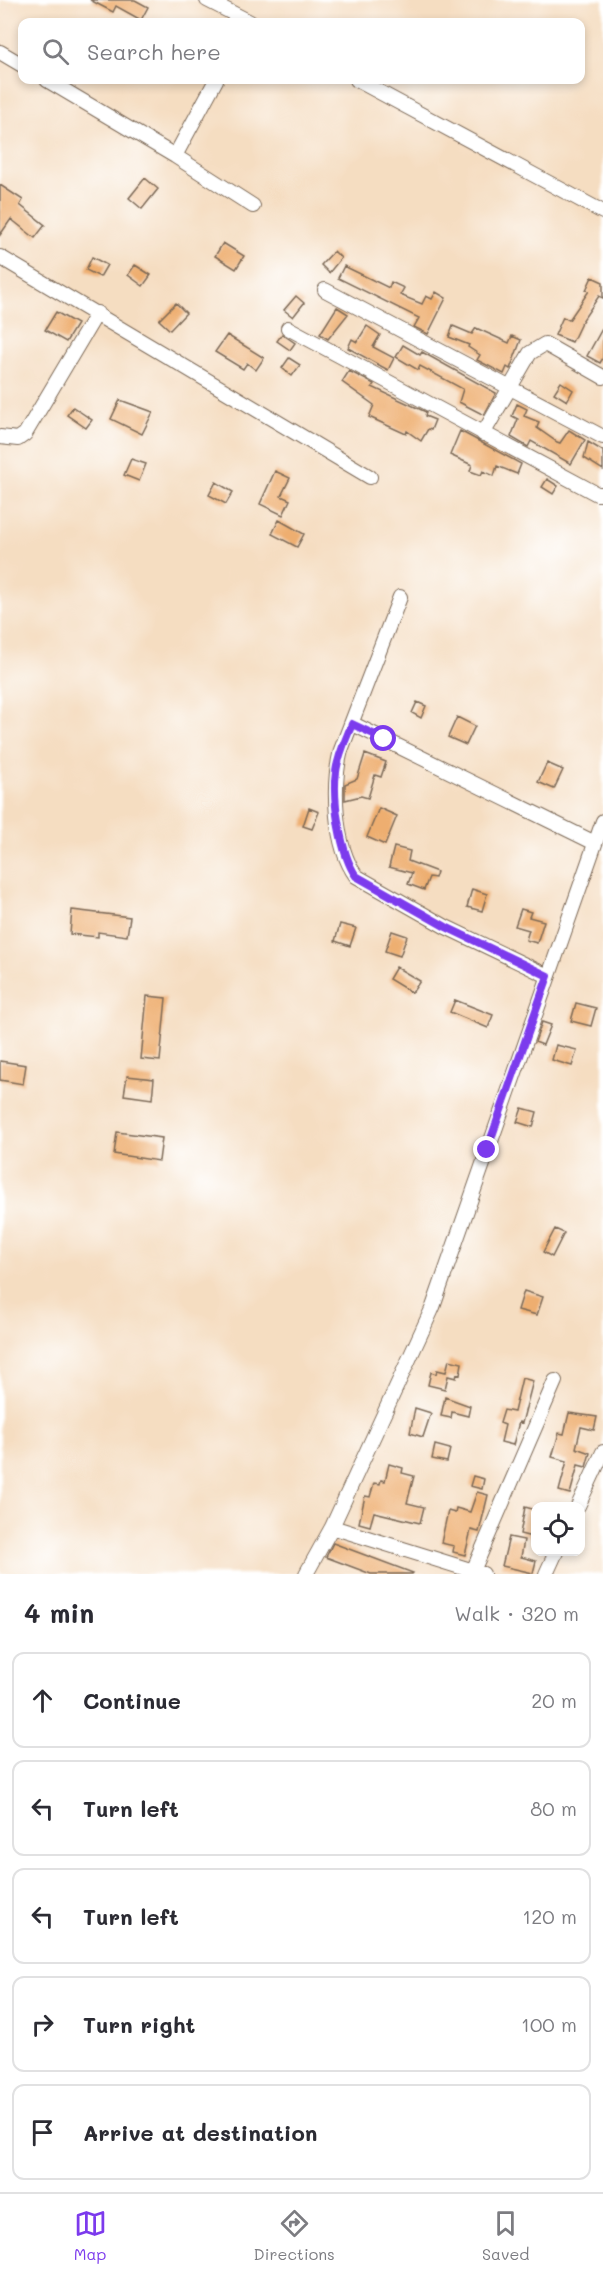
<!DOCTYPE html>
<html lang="en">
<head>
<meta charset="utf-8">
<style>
	body { margin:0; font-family:Mali,sans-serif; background:#f7f7f7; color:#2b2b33 }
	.controls { position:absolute; right:18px; bottom:18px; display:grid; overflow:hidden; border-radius:12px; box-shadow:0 3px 9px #0003 }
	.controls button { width:54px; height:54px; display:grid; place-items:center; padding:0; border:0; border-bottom:2px solid #e1e1e2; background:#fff; color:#2b2b33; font:30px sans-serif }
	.stop { position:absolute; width:18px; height:18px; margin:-14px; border:4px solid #7c3aed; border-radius:50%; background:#fff }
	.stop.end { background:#7c3aed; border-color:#fff; box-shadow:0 2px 6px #0008 }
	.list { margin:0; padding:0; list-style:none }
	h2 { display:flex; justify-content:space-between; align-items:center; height:78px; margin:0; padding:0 24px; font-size:26px }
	h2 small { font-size:20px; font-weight:400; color:#7c7c81 }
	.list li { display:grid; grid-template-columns:39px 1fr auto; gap:18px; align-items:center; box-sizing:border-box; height:96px; margin:0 12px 12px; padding:0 12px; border:2px solid #e1e1e2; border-radius:12px }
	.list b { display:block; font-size:22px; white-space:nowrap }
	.list em { font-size:20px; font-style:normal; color:#7c7c81 }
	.icon { flex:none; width:33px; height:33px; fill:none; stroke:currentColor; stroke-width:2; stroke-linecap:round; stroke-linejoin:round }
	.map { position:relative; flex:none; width:603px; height:1574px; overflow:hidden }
	.search { position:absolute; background:#fff; box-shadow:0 3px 9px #0003; left:18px; right:18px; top:18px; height:66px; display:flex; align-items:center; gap:15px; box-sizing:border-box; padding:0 21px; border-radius:12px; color:#7c7c81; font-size:22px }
	.sheet { height:618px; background:#fff }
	nav { display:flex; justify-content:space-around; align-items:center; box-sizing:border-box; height:84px; border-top:2px solid #e1e1e2; background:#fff; font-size:16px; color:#7c7c81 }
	nav a { display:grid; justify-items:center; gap:3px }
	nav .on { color:#7c3aed }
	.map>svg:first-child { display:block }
	.building { fill:#eeae6f }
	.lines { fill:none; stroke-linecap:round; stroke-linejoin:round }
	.minor-casing { stroke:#7c6957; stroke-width:16 }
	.minor { stroke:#fff; stroke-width:14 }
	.route { stroke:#7c3aed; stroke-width:8 }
</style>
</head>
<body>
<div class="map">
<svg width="603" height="1574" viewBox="0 0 603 1574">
	<rect width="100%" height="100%" fill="#fff"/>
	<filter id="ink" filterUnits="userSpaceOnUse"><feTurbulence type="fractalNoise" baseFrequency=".0167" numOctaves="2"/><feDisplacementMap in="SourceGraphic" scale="12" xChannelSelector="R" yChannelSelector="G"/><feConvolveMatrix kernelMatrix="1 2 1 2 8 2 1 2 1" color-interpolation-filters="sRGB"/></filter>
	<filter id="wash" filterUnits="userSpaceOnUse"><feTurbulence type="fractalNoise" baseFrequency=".008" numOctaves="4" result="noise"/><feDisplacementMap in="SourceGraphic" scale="24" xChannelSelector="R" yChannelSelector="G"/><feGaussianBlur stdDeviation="1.35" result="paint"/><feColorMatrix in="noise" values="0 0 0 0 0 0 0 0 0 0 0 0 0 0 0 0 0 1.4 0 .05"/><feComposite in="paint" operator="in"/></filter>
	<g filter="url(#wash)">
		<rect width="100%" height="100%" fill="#f5ddc1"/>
		<g id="blocks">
			<path class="building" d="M90,0H135L148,7L141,20L116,6L113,12Z
				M145,178L158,189L142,209L129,198Z
				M0,185L23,200L20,205L45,225L35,238L11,219L0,235Z
				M223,243L244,256L236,269L215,256Z
				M334,251L341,258L329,273L321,265Z
				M92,257L107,265L100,277L86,270Z
				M135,265L151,275L143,286L128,275Z
				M344,266L389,288L391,282L404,288L400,295L422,304L426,296L432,299L436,292L446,298L428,334L414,327L419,318L338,278Z
				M592,277L603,282V298L599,296L582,321L572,342L555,335L563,317L569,320L589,291L586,290Z
				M296,296L304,303L293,317L284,310Z
				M176,303L186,313L170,330L159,320Z
				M337,307L348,314L328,339L320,334Z
				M56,312L77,324L66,342L45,330Z
				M367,326L380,335L373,347L394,358L388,370L348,348L352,339L357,342Z
				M453,326L472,334L476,328L509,343L512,336L521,340L510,369L507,367L504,374L477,360L480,355L468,347L469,345L449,337Z
				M603,327V358L600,363L587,356Z
				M282,334L295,343L290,350L277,341Z
				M227,335L264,358L256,370L247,363L243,369L215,352Z
				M403,345L420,355L422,352L496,393L484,415L459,402L463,389L420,366L418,370L396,357Z
				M289,358L300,365L292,376L282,368Z
				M349,371L374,384L372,387L426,412L425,416L435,420L431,430L428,429L421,441L407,431L406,434L369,417L374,405L342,382Z
				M561,382L573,390L567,401L554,393Z
				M120,400L153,412L142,434L111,419Z
				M517,404L527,409L524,416L539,422L537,428L557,442L560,443L569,430L585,440L571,464L531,441L528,447L511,437L518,419L512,416Z
				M73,407L92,420L86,428L67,415Z
				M460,431L521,464L517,474L497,466L494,476L483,471L481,475L470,471L472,465L450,455Z
				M588,442L603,451V470L584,458Z
				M131,459L146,464L139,481L124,475Z
				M275,471L290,478L281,496L290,500L283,515L260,504Z
				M547,479L558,486L553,494L542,487Z
				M216,482L233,492L226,504L209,495Z
				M279,520L304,534L297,547L272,534Z
				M417,702L426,706L421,718L412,713Z
				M457,717L475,726L466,745L448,737Z
				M365,754L386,762L381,777L375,775L368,798L361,796L345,800V784L357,779Z
				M547,763L563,770L554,789L538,782Z
				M309,808L319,812L312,829L303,826Z
				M379,808L397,816L385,845L367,837Z
				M394,847L410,851L408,861L437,872L435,878L429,877L424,890L408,884L412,873L389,867Z
				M472,889L487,894L482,911L467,907Z
				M521,909L531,912L529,917L544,921L537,943L526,940L529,930L515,926Z
				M72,910L130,917L127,936L98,932V937L70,934Z
				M340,924L356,928L350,946L335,941Z
				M392,931L407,936L400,956L385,951Z
				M396,967L420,981L412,993L389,979Z
				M147,996L166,998L160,1061L141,1059Z
				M455,1000L493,1015L488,1028L450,1012Z
				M576,1003L596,1008L591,1026L571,1021Z
				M542,1022L551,1025L543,1045L535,1042Z
				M556,1045L577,1050L572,1066L552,1060Z
				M0,1061L26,1065L23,1084L0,1080Z
				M127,1076L154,1079L152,1099L124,1095Z
				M522,1108L537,1112L533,1127L517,1122Z
				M117,1132L162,1138L159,1161L114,1154Z
				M555,1229L564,1233L552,1257L543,1252Z
				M524,1291L543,1297L537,1315L518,1310Z
				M449,1360L462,1363L460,1375L457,1374L456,1378L448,1376L445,1389L428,1385L431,1372L436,1374L437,1370L446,1372Z
				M522,1378L533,1381L522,1423L519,1422L513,1445L501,1442L505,1425L500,1423L504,1410L514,1412Z
				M445,1397L470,1406L468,1416L452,1412L451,1418L441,1416Z
				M415,1408L431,1413L423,1437L410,1433Z
				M569,1413L597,1417L594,1430L581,1427L576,1448L590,1453L586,1467L578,1465L570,1494L559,1491L567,1461L552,1457L559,1433L564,1434Z
				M435,1445L450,1449L447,1462L432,1459Z
				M389,1464L403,1468L402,1473L414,1476L407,1503L424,1507L420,1523L374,1512L370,1526L359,1523L365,1496L370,1497L374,1483L380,1484L381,1480L385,1481Z
				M473,1476L484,1479L482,1489L470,1486Z
				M477,1492L488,1495L479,1532L471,1530L465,1555L453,1552L454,1546L441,1543L448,1511L455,1513L456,1508L470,1512Z
				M525,1507L536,1510V1538L520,1534Z
				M509,1537L524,1540L521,1557L536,1561L533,1573L502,1566Z
				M333,1543L413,1573L412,1574H371L326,1557Z"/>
		</g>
	</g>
	<g filter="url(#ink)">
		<use href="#blocks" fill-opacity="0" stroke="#7c6957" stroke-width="1.5"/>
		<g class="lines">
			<defs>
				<path id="minor" d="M207,0L250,22
					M0,52L22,65
					M47,80L175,156L253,206
					M357,80L603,212
					M175,156L216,80
					M0,257L370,477
					M325,290L603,437
					M288,328L597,494H603
					M483,434L530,353L545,344L603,377
					M0,437L18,439L25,434L97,313
					M400,597L341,750C332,785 334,846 356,876L446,927L548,976
					M353,724L595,843
					M578,1506L603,1452
					M332,1527L483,1574
					M473,1571L555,1381
					M306,1574L332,1527L433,1307L603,821
					M546,1574L556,1552"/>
			</defs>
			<use href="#minor" class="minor-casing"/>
			<use href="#minor" class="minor"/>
		</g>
	</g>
	<g class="lines" filter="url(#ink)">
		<path class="route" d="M384,739L352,724C346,739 338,755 336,772C332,799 341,855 356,876L446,927L548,976L487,1150"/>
	</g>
</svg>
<div class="controls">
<button><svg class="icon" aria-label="locate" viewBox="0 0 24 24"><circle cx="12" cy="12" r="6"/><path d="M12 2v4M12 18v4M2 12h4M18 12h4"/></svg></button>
</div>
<div class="stop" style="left:384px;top:739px"></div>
<div class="stop end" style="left:487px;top:1150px"></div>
<div class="search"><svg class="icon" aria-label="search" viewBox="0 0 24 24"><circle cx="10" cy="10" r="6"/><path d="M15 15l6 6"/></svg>Search here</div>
</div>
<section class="sheet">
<h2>4 min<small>Walk · 320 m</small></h2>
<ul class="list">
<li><svg class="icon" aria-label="ahead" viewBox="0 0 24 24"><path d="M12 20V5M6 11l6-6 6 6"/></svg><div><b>Continue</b></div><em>20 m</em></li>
<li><svg class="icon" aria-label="left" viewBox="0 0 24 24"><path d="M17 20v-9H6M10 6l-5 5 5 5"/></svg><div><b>Turn left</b></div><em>80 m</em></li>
<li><svg class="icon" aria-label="left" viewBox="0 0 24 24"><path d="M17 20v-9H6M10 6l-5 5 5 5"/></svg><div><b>Turn left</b></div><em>120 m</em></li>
<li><svg class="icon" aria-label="right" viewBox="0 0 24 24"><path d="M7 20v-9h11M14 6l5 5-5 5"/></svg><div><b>Turn right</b></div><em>100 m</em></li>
<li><svg class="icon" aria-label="arrive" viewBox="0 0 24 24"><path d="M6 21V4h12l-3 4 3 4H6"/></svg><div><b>Arrive at destination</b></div></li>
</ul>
</section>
<nav>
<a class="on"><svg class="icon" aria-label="map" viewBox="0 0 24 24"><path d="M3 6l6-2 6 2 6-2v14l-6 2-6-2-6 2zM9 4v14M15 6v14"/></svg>Map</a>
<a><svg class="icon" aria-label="directions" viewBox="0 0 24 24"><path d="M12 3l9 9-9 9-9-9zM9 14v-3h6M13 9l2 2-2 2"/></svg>Directions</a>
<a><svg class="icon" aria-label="saved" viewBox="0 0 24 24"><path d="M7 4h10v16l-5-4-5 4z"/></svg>Saved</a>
</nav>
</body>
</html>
